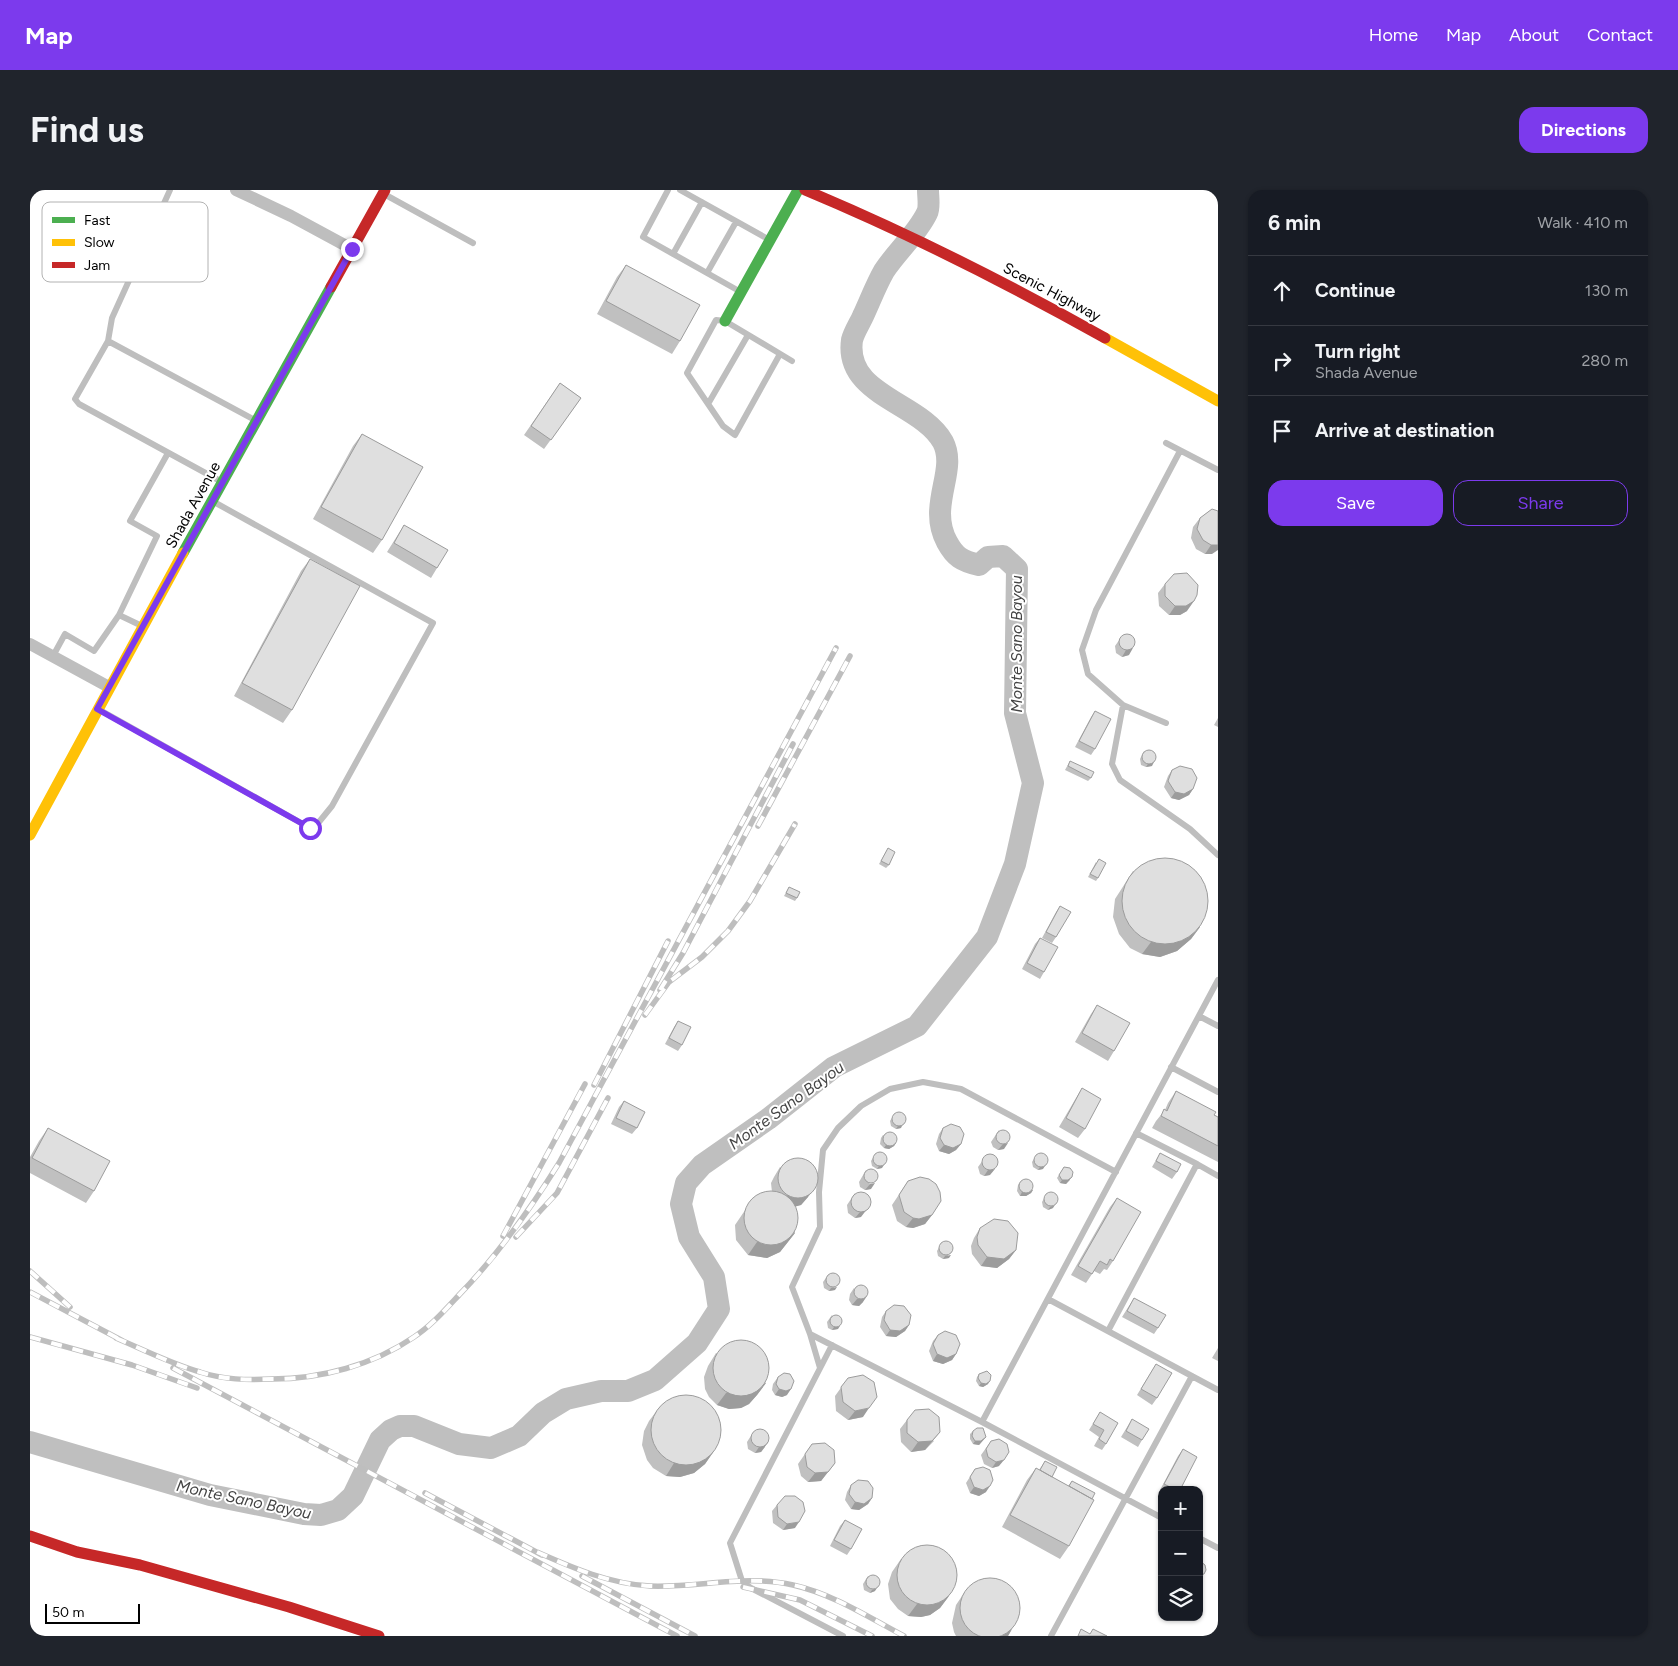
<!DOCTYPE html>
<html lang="en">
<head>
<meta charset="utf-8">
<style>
	body { margin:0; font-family:Figtree,sans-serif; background:#20242c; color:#f1f3f6 }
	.controls { position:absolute; right:15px; bottom:15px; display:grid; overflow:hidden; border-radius:10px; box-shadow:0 1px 4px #0004 }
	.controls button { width:45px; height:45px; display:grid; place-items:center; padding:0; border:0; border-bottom:1px solid #363941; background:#171b24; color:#f1f3f6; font:25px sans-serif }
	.scale { position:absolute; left:15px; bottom:12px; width:95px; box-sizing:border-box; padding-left:5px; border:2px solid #000; border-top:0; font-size:14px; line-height:18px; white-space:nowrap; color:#000; -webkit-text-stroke:4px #fff; paint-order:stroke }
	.stop { position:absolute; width:15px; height:15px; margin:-11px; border:4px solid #7c3aed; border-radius:50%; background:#fff }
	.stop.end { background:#7c3aed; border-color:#fff; box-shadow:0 1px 5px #0008 }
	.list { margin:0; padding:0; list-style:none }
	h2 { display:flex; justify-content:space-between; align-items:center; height:65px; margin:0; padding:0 20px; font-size:21px }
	h2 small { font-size:16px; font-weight:400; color:#9ea1a6 }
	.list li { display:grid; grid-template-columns:32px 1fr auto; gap:15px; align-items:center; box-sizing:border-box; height:70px; padding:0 20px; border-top:1px solid #363941 }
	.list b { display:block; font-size:19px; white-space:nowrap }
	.list p { margin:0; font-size:16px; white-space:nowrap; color:#9ea1a6 }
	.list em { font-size:16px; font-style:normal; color:#9ea1a6 }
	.actions { display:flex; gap:10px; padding:15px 20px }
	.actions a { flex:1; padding:11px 0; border:1px solid #7c3aed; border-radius:15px; text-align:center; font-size:18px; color:#7c3aed }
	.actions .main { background:#7c3aed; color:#fff }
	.icon { flex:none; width:28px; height:28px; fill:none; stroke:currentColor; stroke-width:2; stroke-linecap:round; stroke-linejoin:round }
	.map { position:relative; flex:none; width:1188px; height:1446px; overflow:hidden; border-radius:15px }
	header { display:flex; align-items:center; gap:30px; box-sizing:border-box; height:70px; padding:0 25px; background:#7c3aed; color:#fff }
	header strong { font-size:24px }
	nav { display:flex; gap:28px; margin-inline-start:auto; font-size:18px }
	.intro { display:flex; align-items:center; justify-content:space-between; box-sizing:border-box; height:120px; padding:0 30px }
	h1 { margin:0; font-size:35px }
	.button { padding:12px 22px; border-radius:15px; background:#7c3aed; color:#fff; font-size:18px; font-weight:700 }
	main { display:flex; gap:30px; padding:0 30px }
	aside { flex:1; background:#171b24; border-radius:15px; box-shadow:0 1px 4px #0004 }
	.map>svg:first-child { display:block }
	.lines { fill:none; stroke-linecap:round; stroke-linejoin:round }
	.river { stroke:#bfbfbf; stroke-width:22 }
	.lane { stroke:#bebebe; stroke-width:6 }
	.street { stroke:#bebebe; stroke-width:12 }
	.fast { stroke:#4caf50; stroke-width:11 }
	.slow { stroke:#ffc107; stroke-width:11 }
	.jam { stroke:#c62828; stroke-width:11 }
	.rail-casing { stroke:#bebebe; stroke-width:5.5 }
	.rail { stroke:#fff; stroke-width:4; stroke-dasharray:11; stroke-linecap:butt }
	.wall { fill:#c0c0c0 }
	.shaded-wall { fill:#9c9c9c }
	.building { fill:#dfdfdf; stroke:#9c9c9c }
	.route { stroke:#7c3aed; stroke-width:6 }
	.labels { text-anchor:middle; stroke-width:4; stroke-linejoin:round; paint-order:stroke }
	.street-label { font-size:15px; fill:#000; stroke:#fff }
	.water-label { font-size:16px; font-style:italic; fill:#444; stroke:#fff }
	.key { fill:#fff; stroke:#b2b2b2; stroke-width:1 }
	.key-label { font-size:14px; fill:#000 }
</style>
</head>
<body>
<header>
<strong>Map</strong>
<nav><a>Home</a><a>Map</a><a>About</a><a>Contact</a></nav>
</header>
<div class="intro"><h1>Find us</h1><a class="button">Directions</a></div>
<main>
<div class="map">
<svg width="1188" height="1446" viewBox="0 0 1188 1446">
	<rect width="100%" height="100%" fill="#fff"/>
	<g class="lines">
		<path class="river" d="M0,1252L180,1305L274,1324L291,1325L308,1320L323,1306L350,1250L361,1240L370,1236H384L429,1254L461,1258L489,1246L513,1223L536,1209L571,1201H598L625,1190L667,1153L689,1119L684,1087L659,1047L651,1014L656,993L672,975L738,929L804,877L887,836L957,747L985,674L1003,593L985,523L987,379L973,366L958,367L949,375C932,371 925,367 917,352C897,315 928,281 913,252C891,212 814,206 822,150C824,142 830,133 833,126C840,111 846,95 854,81C867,61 887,44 897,23C900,17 898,7 898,0"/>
		<path class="lane" d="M140,0L82,128L78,151L225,230
			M638,0L613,47L709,101
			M650,0L738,49
			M354,4L443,53
			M643,64L672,12
			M677,83L706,32
			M78,151L45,209L49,214L192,292
			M750,164L705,245L693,236L657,183L686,130L695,131L762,171
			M678,214L718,145
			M1136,253L1188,280
			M89,425L112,436
			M23,466L35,444L64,461L89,425L127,346L100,331L138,263
			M1093,515L1082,574L1090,590L1160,639L1188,665
			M70,520L280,638L289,632L302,616L403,433L184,312
			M1136,533L1093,515L1058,484L1052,460L1066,420L1150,261
			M1169,826L1188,836
			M1141,877L1188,902
			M1167,974L1188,986
			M1086,982L931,899L893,892L860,899L831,916L808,938L793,960L789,1002L790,1037L762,1097L780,1144L952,1232L1188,790
			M1018,1109L1188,1200
			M1078,1141L1167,974L1106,943
			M780,1144L790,1178
			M802,1155L700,1353L712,1391L721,1398L813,1446
			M952,1232L1132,1328
			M1169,1348L1188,1358
			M1021,1446L1162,1186"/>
		<path class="street" d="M206,0L261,26L322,59
			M0,454L79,497"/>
		<path class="fast" d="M695,131L768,0
			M153,363L301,97"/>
		<path class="slow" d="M1075,148L1188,211
			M0,645L153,363"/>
		<path class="jam" d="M775,0C878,43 977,93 1075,148
			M301,97L355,0
			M0,1346L47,1362L110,1375L259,1417L349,1446"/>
		<defs>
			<path id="rail" d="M728,636L820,466
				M630,800L653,763L763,554
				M615,825L639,792L672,767L698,741L720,711L765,634
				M564,895L638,751
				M473,1046L555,894
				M486,1047L527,1003L578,908
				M0,1081L40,1117
				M0,1102L93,1151
				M0,1147L102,1175L167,1198
				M86,1148C114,1160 142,1174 170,1182C194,1190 217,1190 242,1189C291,1189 343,1175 384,1147C401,1136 415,1120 429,1105C468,1065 499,1021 529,973L806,458
				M143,1178L647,1446
				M395,1303L512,1365
				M507,1362C543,1378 580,1394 620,1396C668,1398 716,1384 763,1395C803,1404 838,1427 874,1446
				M552,1386L665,1446
				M713,1397L770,1410L842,1446"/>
		</defs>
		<use href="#rail" class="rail-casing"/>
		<use href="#rail" class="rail"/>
	</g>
	<path class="wall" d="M596,75L650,151L642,164L567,124L587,87Z
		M530,193L551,208L514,259L494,245Z
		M332,244L352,350L343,363L283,329L323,256Z
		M1182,319V364H1175L1166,359L1161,348L1163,337L1170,328Z
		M374,335L407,378L401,388L357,362Z
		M280,369L262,520L253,533L204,506L271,381Z
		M1135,394L1157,421L1150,425H1139L1129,416L1128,403Z
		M1092,446L1099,465L1092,467L1086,463L1085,456Z
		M1065,521V559L1061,565L1045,557L1061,527Z
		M1188,528V537L1184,535Z
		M1114,561L1122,576L1116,577L1111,575L1110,569Z
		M1040,571L1061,588L1058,591L1035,580Z
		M1142,580L1163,599L1159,605L1149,610L1141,608L1134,597L1138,586Z
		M858,658L859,675L856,678L849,674Z
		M1066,672L1068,688L1066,691L1058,687Z
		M1103,681L1170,737L1161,749L1147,761L1130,767L1112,764L1100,758L1089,744L1083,727L1085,709Z
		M759,697L767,708L765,711L754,706Z
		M1030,716L1026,747L1022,753L1012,748L1026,722Z
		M1010,748L1014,782L1010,789L992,779L1005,754Z
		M1067,815L1084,861L1078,871L1045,852L1061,824Z
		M648,831L652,855L648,861L635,854L644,837Z
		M1052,898L1055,939L1048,948L1029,937L1046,908Z
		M1146,901L1188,927V972L1122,938L1126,931L1135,920L1138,913Z
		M594,911L607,938L602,944L581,934L589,917Z
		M865,923L871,938L866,939L861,936L860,931Z
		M18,938L64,1001L56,1013L0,983V967L9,951Z
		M913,938L931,954L926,960L919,964L909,961L906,954L909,944Z
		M969,940L974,959L968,960L963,957L961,952Z
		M853,945L866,953L864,956L859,959L854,958L850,954L851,948Z
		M846,963L852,978L847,979L842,976L841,971Z
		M1130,963L1147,982L1142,989L1122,977Z
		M1007,964L1013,979L1008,980L1003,977L1002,972Z
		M956,966L960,985L954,986L950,984L948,977Z
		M750,977L778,1007L771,1015L765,1016V1043L750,1062L737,1068L718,1065L706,1050L705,1035L724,1007L742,1002L741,993L744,987Z
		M1034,977L1040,990L1036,994L1030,993L1027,988Z
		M836,980L841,999L835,1000L830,997L829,992Z
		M878,991L902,1025L895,1034L883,1038L876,1037L867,1031L862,1015Z
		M990,992L1003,1000L1001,1003L996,1006H990L987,1001L988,995Z
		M825,1003L831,1027L825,1028L818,1023L817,1015Z
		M1017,1003L1023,1018L1018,1020L1013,1017L1012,1012Z
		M1087,1008L1083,1071L1077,1080L1074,1079L1070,1084L1064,1081L1056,1093L1041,1085L1080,1017Z
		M950,1038L986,1060L979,1069L967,1078L951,1076L942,1064L941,1056L944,1048Z
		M912,1052L919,1068L913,1069L908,1066L907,1061Z
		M798,1085L805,1100L799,1101L794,1098L793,1092Z
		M824,1098L833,1112L829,1116L822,1115L819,1110L820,1104Z
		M1104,1108L1128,1138L1124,1144L1092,1127Z
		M856,1121L879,1135L875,1141L866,1147L856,1146L850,1137L852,1127Z
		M802,1125L808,1139L802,1140L798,1138L797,1132Z
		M908,1145L926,1164L922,1170L913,1174L903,1171L899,1161L903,1151Z
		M1188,1158V1171L1182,1168Z
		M686,1163L736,1193L727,1205L719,1214L711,1218L699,1219L687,1215L679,1207L675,1199L674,1187L678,1176Z
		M1126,1174L1127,1208L1122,1215L1107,1205Z
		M949,1184L958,1194L953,1197L949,1196L946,1191L947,1187Z
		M748,1187L757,1205L752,1207L745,1205L742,1200L743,1194Z
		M818,1188L833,1227L818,1230L806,1221L805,1206Z
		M628,1219L684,1261L675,1274L664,1283L650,1287L636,1286L623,1278L617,1270L612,1255L614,1241L619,1231Z
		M1070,1222L1076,1254L1072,1260L1064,1256L1069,1247L1059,1240Z
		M1102,1229L1112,1250L1108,1257L1091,1247Z
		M877,1230L904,1251L895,1260L881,1262L871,1252L870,1239Z
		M724,1241L735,1257L731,1262L725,1263L718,1259L717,1252Z
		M943,1241L956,1247L949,1255L943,1254L940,1249V1244Z
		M961,1251L969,1276L962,1278L954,1274L951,1265Z
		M782,1254L805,1273L791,1291L778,1292L771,1286L768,1274Z
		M1153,1259L1150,1300H1132V1301L1130,1300L1148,1266Z
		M1015,1271L1022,1287L1038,1296L1042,1291L1039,1356L1030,1369L972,1337L997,1290L1006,1278L1009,1280Z
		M945,1279L956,1302L949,1306L940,1303L936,1293Z
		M821,1295L842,1308L838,1314L829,1320L821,1319L815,1310L817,1302Z
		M747,1315L765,1338L753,1340L743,1333L742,1321Z
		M815,1330L821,1359L817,1365L800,1356L810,1336Z
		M871,1369L919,1406L910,1418L900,1425L891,1427L878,1426L868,1419L860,1409L858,1394L862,1382Z
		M838,1386L845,1401L840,1403L834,1400L833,1394Z
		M934,1403L982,1439L978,1446H926L924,1442L922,1433L926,1415Z"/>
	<path class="shaded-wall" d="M1181,355H1188V360L1182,364H1175Z
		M1164,411L1157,421L1150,425H1139L1145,416Z
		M1103,458L1099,465L1092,467L1096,460Z
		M1124,572L1122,576L1116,577L1118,574Z
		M1163,599L1159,605L1149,610L1141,608L1145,602Z
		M1170,737L1161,749L1147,761L1130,767L1112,764L1121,752Z
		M873,934L871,938L866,939L868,936Z
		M866,953L864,956L859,959L854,958L856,955Z
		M978,953L974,959L968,960L973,954Z
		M931,954L926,960L919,964L909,961L914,955Z
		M854,975L852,978L847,979L849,976Z
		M1015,976L1013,979L1008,980L1010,977Z
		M965,979L960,985L954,986L958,980Z
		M1042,987L1036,994L1030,993L1032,990Z
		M845,993L841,999L835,1000L840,994Z
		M785,998L778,1007L771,1015L764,1017L751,1014L757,1005Z
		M1003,1000L1001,1003L996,1006H990L992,1002Z
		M841,1014L831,1027L825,1028L830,1022Z
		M1025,1015L1023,1018L1018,1020L1020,1017Z
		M902,1025L895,1034L883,1038L876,1037L883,1028Z
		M765,1043L750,1062L737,1068L718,1065L727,1052Z
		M986,1060L979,1069L967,1078L951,1076L957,1067Z
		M921,1065L919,1068L913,1069L915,1066Z
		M807,1097L805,1100L799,1101L801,1098Z
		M837,1106L833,1112L829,1116L822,1115L827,1109Z
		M879,1135L875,1141L866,1147L856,1146L860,1140Z
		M810,1136L808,1139L802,1140L804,1137Z
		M907,1164H926L922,1170L913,1174L903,1171Z
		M960,1191L958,1194L953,1197L949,1196L951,1193Z
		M736,1193L727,1205L719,1214L711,1218L699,1219L687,1215L696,1203Z
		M749,1199H761L757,1205L752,1207L745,1205Z
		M839,1218L833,1227L818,1230L825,1221Z
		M910,1242L895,1260L881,1262L888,1252Z
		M956,1247L949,1255L943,1254L945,1251Z
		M739,1251L731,1262L725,1263L729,1257Z
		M684,1261L675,1274L664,1283L650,1287L636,1286L644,1273Z
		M974,1270L969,1276L962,1278L966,1272Z
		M805,1273L791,1291L778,1292L785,1283Z
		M960,1296L956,1302L949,1306L940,1303L944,1297Z
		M842,1308L838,1314L829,1320L821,1319L825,1312Z
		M769,1332L765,1338L753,1340L757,1334Z
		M847,1398L845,1401L840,1403L842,1400Z
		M919,1406L910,1418L900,1425L891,1427L878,1426L887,1414Z
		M982,1439L978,1446H972Z"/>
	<path class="building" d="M596,75L670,115L650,151L576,111Z
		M530,193L551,208L521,250L501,236Z
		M332,244L393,277L352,350L291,317Z
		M1182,319L1188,321V355H1181L1173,350L1167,339L1170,328Z
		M374,335L418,360L407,378L364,353Z
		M280,369L330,396L262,520L212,493Z
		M1157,383L1168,395L1167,405L1164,411L1156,416H1145L1135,406V394L1144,384Z
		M1089 452a8 8 0 1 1 16 0a8 8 0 1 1-16 0Z
		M1065,521L1081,529L1065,559L1049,551Z
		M1112 567a7 7 0 1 1 14 0a7 7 0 1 1-14 0Z
		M1040,571L1064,582L1061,588L1038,576Z
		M1150,576L1162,579L1167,588L1163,599L1154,604L1145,602L1138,591L1142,580Z
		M858,658L865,662L859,675L851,671Z
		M1092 711a43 43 0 1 1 86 0a43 43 0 1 1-86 0Z
		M1069,669L1076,673L1068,688L1060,684Z
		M759,697L770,702L767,708L756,703Z
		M1030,716L1041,722L1026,747L1016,742Z
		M1010,748L1028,757L1014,782L997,773Z
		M1067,815L1100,833L1084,861L1052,843Z
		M648,831L661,837L652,855L639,848Z
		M1052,898L1071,909L1055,939L1036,928Z
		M1146,901L1186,922L1184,925L1188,927V956L1131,926L1134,919L1137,921Z
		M594,911L615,922L607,938L586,928Z
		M862 929a7 7 0 1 1 14 0a7 7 0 1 1-14 0Z
		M921,934L930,937L934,944L931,954L923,958L914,955L910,948L913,938Z
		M18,938L80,971L64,1001L2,968Z
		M966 947a7 7 0 1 1 14 0a7 7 0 1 1-14 0Z
		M853 949a7 7 0 1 1 14 0a7 7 0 1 1-14 0Z
		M843 969a7 7 0 1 1 14 0a7 7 0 1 1-14 0Z
		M1130,963L1151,974L1147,982L1126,971Z
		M1004 970a7 7 0 1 1 14 0a7 7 0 1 1-14 0Z
		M952 972a8 8 0 1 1 16 0a8 8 0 1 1-16 0Z
		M748 988a20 20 0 1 1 40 0a20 20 0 1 1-40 0Z
		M1034,977L1040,978L1043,982L1042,987L1038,990H1032L1029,985Z
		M834 986a7 7 0 1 1 14 0a7 7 0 1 1-14 0Z
		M890,987L899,989L906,994L910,1002L911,1011L902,1025L889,1029L883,1028L874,1022L869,1005L878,991Z
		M989 996a7 7 0 1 1 14 0a7 7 0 1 1-14 0Z
		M714 1028a27 27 0 1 1 54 0a27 27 0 1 1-54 0Z
		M1014 1009a7 7 0 1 1 14 0a7 7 0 1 1-14 0Z
		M821 1012a10 10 0 1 1 20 0a10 10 0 1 1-20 0Z
		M1087,1008L1111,1022L1083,1071L1080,1069L1077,1075L1070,1071L1062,1084L1048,1076Z
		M964,1029L978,1031L988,1043L986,1060L974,1069L957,1067L948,1055L947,1047L950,1038Z
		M909 1058a7 7 0 1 1 14 0a7 7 0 1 1-14 0Z
		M796 1090a7 7 0 1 1 14 0a7 7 0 1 1-14 0Z
		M824 1102a7 7 0 1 1 14 0a7 7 0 1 1-14 0Z
		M1104,1108L1136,1125L1128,1138L1097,1121Z
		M864,1115L874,1116L881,1125L879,1135L870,1141L860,1140L854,1130L856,1121Z
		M800 1131a6 6 0 1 1 12 0a6 6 0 1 1-12 0Z
		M915,1141L926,1145L930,1154L926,1164L917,1168L907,1164L903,1154L908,1145Z
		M683 1178a28 28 0 1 1 56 0a28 28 0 1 1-56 0Z
		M1126,1174L1142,1183L1127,1208L1111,1199Z
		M957,1181L961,1185L960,1191L956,1194L951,1193L948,1188L949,1184Z
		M754,1183L760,1184L764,1191L761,1199L756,1201L749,1199L746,1194L748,1187Z
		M833,1185L844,1192L847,1207L839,1218L825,1221L813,1212L811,1197L818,1188Z
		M621 1240a35 35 0 1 1 70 0a35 35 0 1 1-70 0Z
		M899,1219L909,1227L910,1242L902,1251L888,1252L877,1243V1230L885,1220Z
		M1070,1222L1088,1233L1076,1254L1069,1249L1074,1240L1063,1234Z
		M1102,1229L1119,1239L1112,1250L1096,1241Z
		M947,1238H953L956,1247L951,1251H945L942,1246L943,1241Z
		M721 1248a9 9 0 1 1 18 0a9 9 0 1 1-18 0Z
		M969,1249L977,1254L979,1262L974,1270L966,1272L958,1267L956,1259L961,1251Z
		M795,1253L804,1260L805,1273L798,1282L785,1283L777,1277L775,1264L782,1254Z
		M1153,1259L1167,1267L1150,1300H1146L1134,1294Z
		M1015,1271L1027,1277L1022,1287L1010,1280Z
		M953,1277L960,1280L963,1290L960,1296L953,1300L944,1297L940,1287L945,1279Z
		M1006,1278L1064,1310L1039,1356L980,1325Z
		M828,1290L838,1291L843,1298L842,1308L834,1314L825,1312L819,1304L821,1295Z
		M1042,1291L1065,1303L1062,1309L1039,1296Z
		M755,1306H765L773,1312L775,1321L769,1332L757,1334L748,1327L747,1315Z
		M815,1330L832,1339L821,1359L804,1350Z
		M867 1385a30 30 0 1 1 60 0a30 30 0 1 1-60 0Z
		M1170,1371L1175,1375L1176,1380L1174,1384L1169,1385Z
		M836 1392a7 7 0 1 1 14 0a7 7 0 1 1-14 0Z
		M930 1418a30 30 0 1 1 60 0a30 30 0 1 1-60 0Z
		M1051,1439L1060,1444L1063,1439L1077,1446H1048Z"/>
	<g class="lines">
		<path class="route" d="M280,638L67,519L322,59"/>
	</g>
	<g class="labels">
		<g class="street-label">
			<text transform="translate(1022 102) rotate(28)" y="5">Scenic Highway</text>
			<text transform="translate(163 315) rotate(-61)" y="5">Shada Avenue</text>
		</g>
		<g class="water-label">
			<text transform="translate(986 454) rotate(-90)" y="6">Monte Sano Bayou</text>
			<text transform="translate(756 915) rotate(-36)" y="6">Monte Sano Bayou</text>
			<text transform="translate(214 1309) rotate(12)" y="6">Monte Sano Bayou</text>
		</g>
	</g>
	<rect x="12" y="12" width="166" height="80" rx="8" class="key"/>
	<rect x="22" y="27" width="23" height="6" fill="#4caf50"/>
	<rect x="22" y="49" width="23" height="7" fill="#ffc107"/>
	<rect x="22" y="72" width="23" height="6" fill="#c62828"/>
	<g class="key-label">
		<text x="54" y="35">Fast</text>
		<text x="54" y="57">Slow</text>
		<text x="54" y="80">Jam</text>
	</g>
</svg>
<div class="controls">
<button>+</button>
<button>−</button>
<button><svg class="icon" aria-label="layers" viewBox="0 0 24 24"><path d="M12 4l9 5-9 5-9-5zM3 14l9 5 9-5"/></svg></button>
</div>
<div class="scale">50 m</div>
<div class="stop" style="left:280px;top:638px"></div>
<div class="stop end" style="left:322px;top:59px"></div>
</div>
<aside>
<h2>6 min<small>Walk · 410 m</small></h2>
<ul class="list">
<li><svg class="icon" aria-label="ahead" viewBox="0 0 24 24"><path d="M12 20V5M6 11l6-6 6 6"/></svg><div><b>Continue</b></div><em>130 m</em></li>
<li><svg class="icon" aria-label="right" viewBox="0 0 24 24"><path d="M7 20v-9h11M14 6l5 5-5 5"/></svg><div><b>Turn right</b><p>Shada Avenue</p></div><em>280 m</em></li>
<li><svg class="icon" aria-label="arrive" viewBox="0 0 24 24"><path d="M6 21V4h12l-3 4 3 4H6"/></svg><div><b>Arrive at destination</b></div></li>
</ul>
<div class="actions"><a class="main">Save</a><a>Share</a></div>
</aside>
</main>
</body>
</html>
